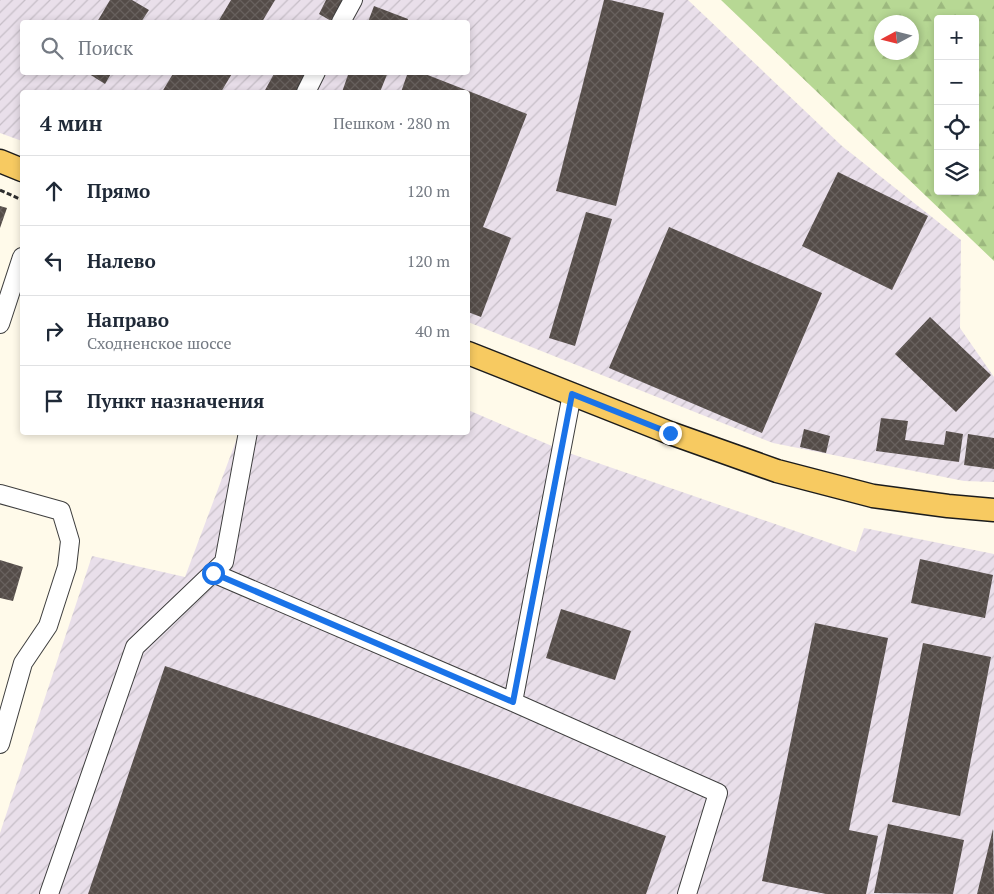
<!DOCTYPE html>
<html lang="ru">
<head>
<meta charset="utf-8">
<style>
	body { margin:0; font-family:"PT Serif",serif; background:#f2f2f3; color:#1f2937 }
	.controls { position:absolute; right:15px; top:15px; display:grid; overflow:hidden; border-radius:5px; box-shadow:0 2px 8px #0003 }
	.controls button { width:45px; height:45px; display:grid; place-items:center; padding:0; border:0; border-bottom:1px solid #e0e1e3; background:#fff; color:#1f2937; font:25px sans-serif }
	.compass { position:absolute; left:874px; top:15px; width:45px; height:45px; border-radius:50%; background:#fff; box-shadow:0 2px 8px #0003; rotate:263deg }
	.stop { position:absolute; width:15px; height:15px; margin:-11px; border:4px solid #1a73e8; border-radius:50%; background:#fff }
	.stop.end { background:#1a73e8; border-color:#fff; box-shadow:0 1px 5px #0008 }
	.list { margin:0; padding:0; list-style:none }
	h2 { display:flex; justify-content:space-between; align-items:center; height:65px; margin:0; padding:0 20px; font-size:21px }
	h2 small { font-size:16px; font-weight:400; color:#747a83 }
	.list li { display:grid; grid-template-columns:32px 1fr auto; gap:15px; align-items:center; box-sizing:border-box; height:70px; padding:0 20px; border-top:1px solid #e0e1e3 }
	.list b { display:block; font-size:19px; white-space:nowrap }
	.list p { margin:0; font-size:16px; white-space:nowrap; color:#747a83 }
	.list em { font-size:16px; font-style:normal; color:#747a83 }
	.icon { flex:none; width:28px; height:28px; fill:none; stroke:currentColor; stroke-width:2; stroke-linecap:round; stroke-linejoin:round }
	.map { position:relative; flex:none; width:994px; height:894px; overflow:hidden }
	.search { position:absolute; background:#fff; box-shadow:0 2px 8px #0003; left:20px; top:20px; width:450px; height:55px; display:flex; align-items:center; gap:12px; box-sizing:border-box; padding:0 18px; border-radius:5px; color:#747a83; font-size:19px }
	.panel { position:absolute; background:#fff; box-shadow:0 2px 8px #0003; left:20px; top:90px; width:450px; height:345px; border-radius:5px }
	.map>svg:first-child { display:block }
	.industrial { fill:url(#industrial-furrows); fill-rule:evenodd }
	.forest { fill:url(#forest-firs); fill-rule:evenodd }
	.building { fill:url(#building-cross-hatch) }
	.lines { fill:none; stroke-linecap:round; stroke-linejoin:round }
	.minor-casing { stroke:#3e3e3e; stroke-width:20 }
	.major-casing { stroke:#1c1c1c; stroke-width:25 }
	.path { stroke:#2d2d2d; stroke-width:3; stroke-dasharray:5 2.5; stroke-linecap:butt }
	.minor { stroke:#fff; stroke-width:18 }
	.major { stroke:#f7ca61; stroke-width:22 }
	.route { stroke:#1a73e8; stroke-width:6 }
</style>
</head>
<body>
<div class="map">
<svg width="994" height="894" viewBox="0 0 994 894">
	<defs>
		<pattern id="industrial-furrows" width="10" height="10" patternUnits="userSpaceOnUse" patternTransform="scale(1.25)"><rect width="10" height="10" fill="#e9dfea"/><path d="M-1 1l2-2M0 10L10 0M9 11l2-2" fill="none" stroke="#c6bec7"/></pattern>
		<pattern id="forest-firs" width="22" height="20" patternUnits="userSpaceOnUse" patternTransform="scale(1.25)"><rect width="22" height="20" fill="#b7d894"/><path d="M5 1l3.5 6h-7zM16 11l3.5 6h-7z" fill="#9cb87e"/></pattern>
		<pattern id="building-cross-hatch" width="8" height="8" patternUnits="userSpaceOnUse" patternTransform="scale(1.25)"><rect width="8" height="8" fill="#544c48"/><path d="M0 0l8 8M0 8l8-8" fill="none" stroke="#68615e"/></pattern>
	</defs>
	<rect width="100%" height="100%" fill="#fffaea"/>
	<path class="industrial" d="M0,0H688L842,146L961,240L960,328L994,377V482L964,481L773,443L468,322V92H22V141L0,133ZM22,22H468V72H22Z
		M468,410L566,452L856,552L864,528L994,554V894H0V833L92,556L185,577L239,433L468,432Z"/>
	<path class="forest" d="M721,0H994V261ZM938,19H975V191H938ZM882,22H912V52H882Z"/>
	<path class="building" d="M110,0H132L149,10L141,22H97Z
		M231,0H275L262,22H218Z
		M326,0H347L333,22L319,14Z
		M604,0H610L664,13L616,206L556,191Z
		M374,6L408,19L407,22H368Z
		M86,72H112L105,84Z
		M174,72H233L221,92H162Z
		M275,72H308L297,92H264Z
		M349,72H388L380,92H342Z
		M408,72H420L527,114L483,227L511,238L481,317L468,312V92H401Z
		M838,172L928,216L892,290L802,246Z
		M0,206L7,208L0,228Z
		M586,212L612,219L575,346L549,338Z
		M669,227L822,293L762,433L609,368Z
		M930,317L991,375L956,412L895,354Z
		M881,418L908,421L905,440L944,445L946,431L963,434L959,462L876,451Z
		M804,429L830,436L826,453L800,447Z
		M968,434L994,438V469L964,465Z
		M920,559L993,575L985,618L911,603Z
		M0,560L23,567L13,601L0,598Z
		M561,609L631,631L615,680L546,658Z
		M815,623L888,638L849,830L878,836L866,894H826L762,881Z
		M923,643L991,657L960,816L892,802Z
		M165,666L666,836L646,894H88Z
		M888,824L964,840L953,894L874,893Z
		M993,829L994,894H977Z"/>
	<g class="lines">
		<defs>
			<path id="minor" d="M341,22L353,0
				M306,92L316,72
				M0,324L22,257
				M0,494L61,511L70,541L67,567L48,626L23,663L0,744
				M213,573L513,702L718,793L687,894
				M513,702L572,394
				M49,894L135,647L224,562L248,432"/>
			<path id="major" d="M0,161L22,170
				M468,353L670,433L777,471L873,496L948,506L994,510"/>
		</defs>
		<use href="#minor" class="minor-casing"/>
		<use href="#major" class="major-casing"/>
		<path class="path" d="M0,190L22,200"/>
		<use href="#minor" class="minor"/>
		<use href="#major" class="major"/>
	</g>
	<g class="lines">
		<path class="route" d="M213,573L513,702L572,394L670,433"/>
	</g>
</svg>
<div class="controls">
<button>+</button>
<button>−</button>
<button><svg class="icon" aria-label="locate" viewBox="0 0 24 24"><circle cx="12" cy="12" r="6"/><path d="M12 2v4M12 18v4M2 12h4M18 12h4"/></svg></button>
<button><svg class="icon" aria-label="layers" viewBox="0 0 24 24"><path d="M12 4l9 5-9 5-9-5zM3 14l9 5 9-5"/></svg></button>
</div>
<svg class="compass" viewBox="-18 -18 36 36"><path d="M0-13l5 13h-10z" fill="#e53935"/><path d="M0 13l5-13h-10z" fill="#747a83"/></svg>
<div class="stop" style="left:213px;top:573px"></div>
<div class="stop end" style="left:670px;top:433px"></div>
<div class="search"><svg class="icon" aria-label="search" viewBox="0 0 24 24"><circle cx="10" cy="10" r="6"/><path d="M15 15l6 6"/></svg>Поиск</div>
<section class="panel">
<h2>4 мин<small>Пешком · 280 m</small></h2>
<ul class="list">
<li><svg class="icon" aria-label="ahead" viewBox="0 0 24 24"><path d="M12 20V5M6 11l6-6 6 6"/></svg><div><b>Прямо</b></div><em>120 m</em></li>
<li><svg class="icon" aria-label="left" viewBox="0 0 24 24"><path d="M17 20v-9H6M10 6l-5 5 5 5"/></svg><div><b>Налево</b></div><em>120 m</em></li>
<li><svg class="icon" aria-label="right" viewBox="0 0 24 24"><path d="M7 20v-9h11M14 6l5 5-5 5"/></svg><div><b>Направо</b><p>Сходненское шоссе</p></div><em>40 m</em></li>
<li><svg class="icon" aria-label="arrive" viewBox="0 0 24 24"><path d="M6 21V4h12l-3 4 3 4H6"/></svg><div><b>Пункт назначения</b></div></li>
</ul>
</section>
</div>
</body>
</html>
